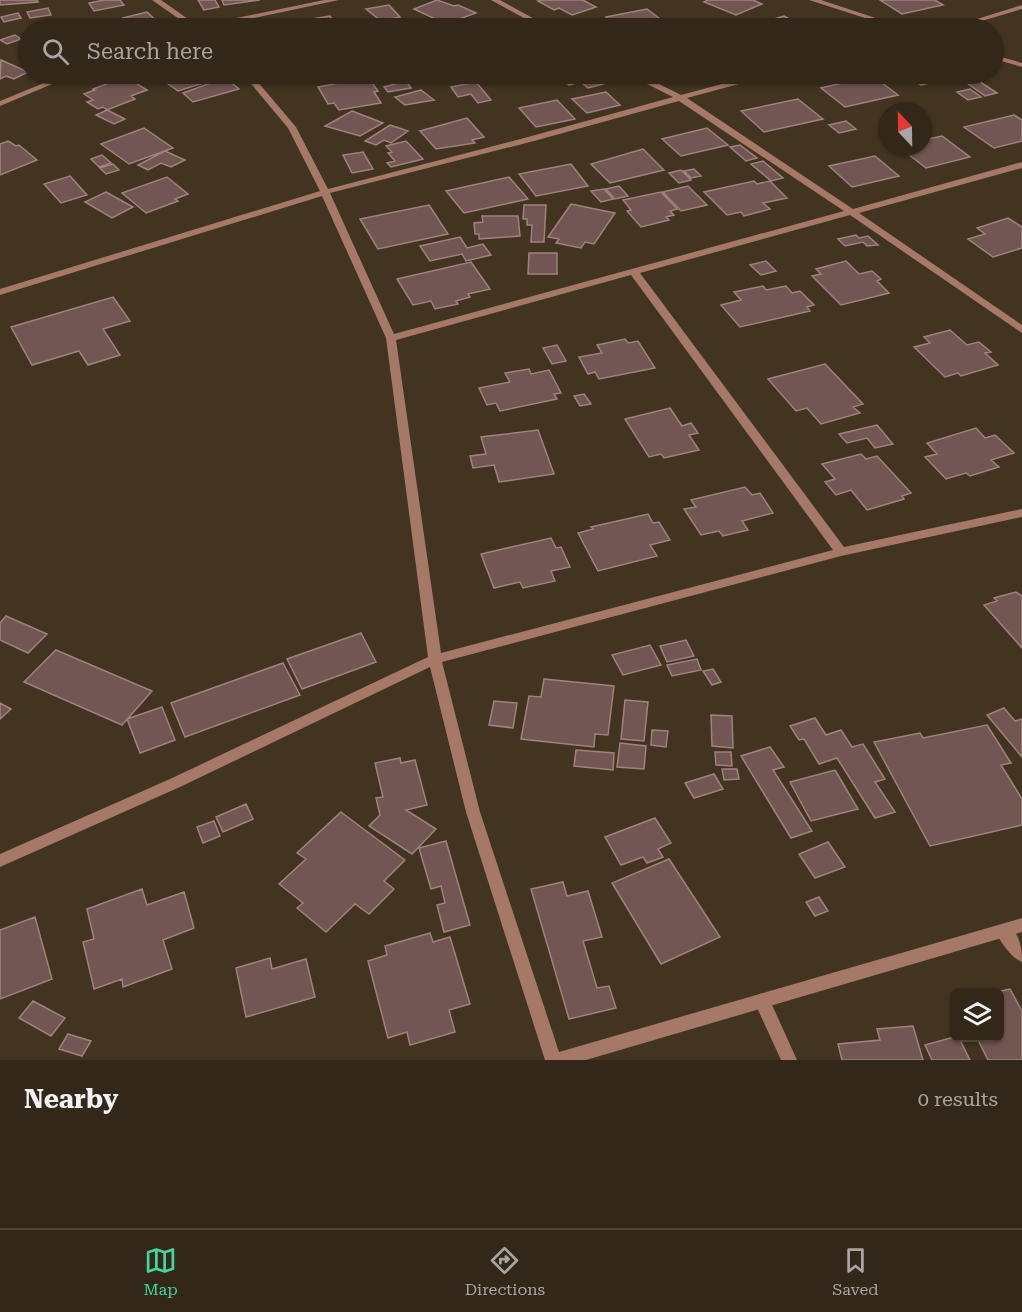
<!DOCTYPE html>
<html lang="en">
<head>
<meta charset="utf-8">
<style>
	body { margin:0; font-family:"Roboto Serif",serif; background:#3a2f21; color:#f1f3f6 }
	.controls { position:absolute; right:18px; bottom:18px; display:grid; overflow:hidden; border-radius:9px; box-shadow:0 2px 4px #0004 }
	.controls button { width:54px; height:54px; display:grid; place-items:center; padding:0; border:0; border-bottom:2px solid #4d4437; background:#322718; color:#f1f3f6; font:30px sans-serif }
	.compass { position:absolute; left:878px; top:102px; width:54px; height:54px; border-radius:50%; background:#322718; box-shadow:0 2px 4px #0004; rotate:338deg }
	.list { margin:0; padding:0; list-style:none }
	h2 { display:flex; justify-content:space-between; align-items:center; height:78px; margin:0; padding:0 24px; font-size:26px }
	h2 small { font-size:20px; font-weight:400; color:#a8a5a2 }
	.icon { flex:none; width:33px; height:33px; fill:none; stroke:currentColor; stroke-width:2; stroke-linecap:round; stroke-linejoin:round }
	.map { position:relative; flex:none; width:1022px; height:1060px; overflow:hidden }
	.search { position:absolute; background:#322718; box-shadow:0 2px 4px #0004; left:18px; right:18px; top:18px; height:66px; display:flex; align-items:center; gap:15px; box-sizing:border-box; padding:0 21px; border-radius:33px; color:#a8a5a2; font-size:22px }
	.sheet { height:168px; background:#322718 }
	nav { display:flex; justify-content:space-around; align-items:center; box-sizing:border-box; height:84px; border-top:2px solid #4d4437; background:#322718; font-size:16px; color:#a8a5a2 }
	nav a { display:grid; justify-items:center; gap:3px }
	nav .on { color:#46d49e }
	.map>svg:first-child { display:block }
	.building { fill:#725653; stroke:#a0817e; stroke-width:1.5 }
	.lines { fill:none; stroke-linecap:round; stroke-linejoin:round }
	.service { fill:#a67868; fill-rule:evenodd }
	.minor { fill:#a67868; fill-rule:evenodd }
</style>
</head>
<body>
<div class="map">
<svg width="1022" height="1060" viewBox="0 0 1022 1060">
	<rect width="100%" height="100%" fill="#423420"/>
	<path class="building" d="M0,0H37L38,2L0,5Z
		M104,0H120L124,5L94,11L89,3Z
		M198,0H215L219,7L204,10Z
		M222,0H260L224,5Z
		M437,0L454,6L458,5L476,13L446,24L414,9Z
		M543,0H583L596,7L572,15L559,8L554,10L538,1Z
		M708,0H753L762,4L736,15L704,2Z
		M880,0H935L943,5L902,14Z
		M389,5L400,17L381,21L366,9Z
		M48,8L51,15L30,18L27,12Z
		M647,9L668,25L652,28H630L623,22L614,24L606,17Z
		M147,12L163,27L134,28L123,18Z
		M18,13L21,18L4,22L1,17Z
		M330,16L335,23L330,24L333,28H310L305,20Z
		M784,16L798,24L805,22L818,28H743Z
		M431,20L441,28H427L420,23Z
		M62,21L74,28H39Z
		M504,24L507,27L519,24L523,28H485Z
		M15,35L21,39L7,44L0,40Z
		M1,60L28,72L14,79L6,76L0,79Z
		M154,74H214L204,77L210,81L178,91Z
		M290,74H341L301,80L298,75L291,76Z
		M385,74H399L404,80L391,82Z
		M555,74H606L615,81L588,88L581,82L569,85Z
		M905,74H954L959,77L921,85Z
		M873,76L898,95L845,107L821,88Z
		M971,76L997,93L985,96L960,78Z
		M129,79L147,90L131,96L135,99L107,110L103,107L98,109L87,102L93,100L84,94L95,90L93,89L117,80L120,82Z
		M360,79L362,82L370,80L378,91L374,92L381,103L339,110L334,103L328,104L318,87Z
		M219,80L220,82L228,80L239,89L193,102L183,93Z
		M406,81L411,88L388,92L384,87Z
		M476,82L491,100L478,103L471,94L458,97L451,87Z
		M970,89L981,97L968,100L957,92Z
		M421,90L434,100L405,105L395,97Z
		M606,92L620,105L587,113L572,99Z
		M798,99L823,119L764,132L741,111Z
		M557,100L575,119L536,127L519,108Z
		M107,110L125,119L114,124L96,115Z
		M352,111L383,123L360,136L325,126Z
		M1014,115L1022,120V141L994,148L964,127Z
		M467,118L484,137L472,140L475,143L436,149L420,131Z
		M846,121L856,129L839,133L829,125Z
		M390,125L408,131L391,143L384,140L376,145L365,141Z
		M144,128L173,148L129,164L101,144Z
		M707,128L728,145L681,156L662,139Z
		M942,136L970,157L926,168L899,147H923V140Z
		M8,141L16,146L19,145L37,160L0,175V144Z
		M406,141L423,159L391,167L387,163L395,161L388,153L392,152L386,146Z
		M740,145L757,158L746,161L730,147Z
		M643,149L664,170L610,183L591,164Z
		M165,151L185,160L171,167L161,163L148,170L138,165Z
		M363,152L373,169L352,173L343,155Z
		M102,155L111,163L99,167L91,159Z
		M875,156L899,176L852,187L829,166Z
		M763,161L783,178L771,181L751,164Z
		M113,164L119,170L106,174L100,168Z
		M571,164L588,186L536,196L519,174Z
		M694,169L701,176L691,178L684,171Z
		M681,170L691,180L679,183L669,173Z
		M70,176L87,195L61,203L44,184Z
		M167,177L188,194L175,199L178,201L146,213L122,193Z
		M509,177L528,199L464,213L446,191Z
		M754,181L757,184L770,181L787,198L763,203L770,209L744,216L741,212L727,215L704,192Z
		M619,186L628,196L615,199L606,189Z
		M688,186L707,205L681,211L663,192Z
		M604,189L613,199L601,202L591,191Z
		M106,192L133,207L112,218L85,202Z
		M661,192L677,209L670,211L674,215L666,217L669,220L641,227L627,211L631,210L623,200Z
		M571,204L615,213L594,244L585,242L581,248L556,243L559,239L548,237Z
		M429,205L448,234L378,249L360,219Z
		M524,205H546L544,242H531L532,225H527V219H523Z
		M482,216H518L520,236L479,239V234H475L474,223L483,222Z
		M1008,218L1022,227V248L993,257L968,239L985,234L977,228Z
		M856,235L859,238L868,236L878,245L867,246L863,242L845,246L838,239Z
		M460,237L467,248L483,244L491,255L466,261L462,254L430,261L420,246Z
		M529,253H557V274H528Z
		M766,261L776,271L761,275L750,265Z
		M846,261L859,274L872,271L881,279L877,281L889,293L841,305L812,276L821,274L816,269Z
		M471,262L490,289L468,294L470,297L456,301L458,304L435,309L431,301L413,305L397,279Z
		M763,286L766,290L786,286L792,293L800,291L814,305L807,307L810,311L740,327L721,305L741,300L734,292Z
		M113,297L130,321L103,329L120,355L88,365L79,351L32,365L11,327Z
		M950,330L967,345L979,342L991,352L985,353L998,365L961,376L958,373L945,377L914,347L930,343L924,337Z
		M625,339L628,343L638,341L655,368L599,379L595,372L588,374L579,357L602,353L597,345Z
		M557,345L566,361L552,364L543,348Z
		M825,364L863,404L853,407L860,413L821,424L807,408L796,411L768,379Z
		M529,369L531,374L549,370L561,393L554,394L557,399L500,411L496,403L487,405L479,388L510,382L505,373Z
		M584,394L591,404L580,406L574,396Z
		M670,408L682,426L691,423L698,433L689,435L699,450L664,458L661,454L649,457L625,419Z
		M877,425L893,444L875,448L867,438L847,443L839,434Z
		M976,428L985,438L995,435L1014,453L991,460L999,467L970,476L966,473L946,479L925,457L937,454L927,443Z
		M538,430L554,474L499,482L494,465L473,468L470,456L486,454L481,437Z
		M861,454L866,459L877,456L911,493L902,496L904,499L867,510L851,490L836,495L825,482L835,479L822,464Z
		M745,487L752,495L760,493L773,513L742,521L748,530L723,536L719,531L701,535L684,509L696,507L691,500Z
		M648,514L653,523L659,522L670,540L650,545L657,556L598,571L578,533L593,529L591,527Z
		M551,538L556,548L561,547L570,567L551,571L555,581L523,588L520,582L494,588L481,554Z
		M1016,592L1022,596V648L984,605L997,601L994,598Z
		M6,616L47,634L28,653L0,640V623Z
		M361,633L376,662L302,689L287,659Z
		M686,640L694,656L667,662L660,646Z
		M650,645L661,665L623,675L612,655Z
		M56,650L152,691L122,725L24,682Z
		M697,659L701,670L672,676L667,665Z
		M283,663L300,695L185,737L171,703Z
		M713,669L721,682L712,685L703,671Z
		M544,679L614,686L608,735L595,734L594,747L521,739L529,696L541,697Z
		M625,700L648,702L644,741L621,739Z
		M494,701L517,703L513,728L489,725Z
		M0,703L11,709L0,719Z
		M162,707L175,740L140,753L127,719Z
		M1004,708L1015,721L1022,719V757L987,715Z
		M711,715L732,716L733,748L712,746Z
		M815,718L826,735L841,730L852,747L863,744L885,779L875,782L895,812L875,818L837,758L819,764L804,739L799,740L790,726Z
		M987,725L1011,763L1001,765L1022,799V825L930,846L874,742L920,733L923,738Z
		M652,730L668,731L666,747L651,745Z
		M620,743L646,746L644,769L617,767Z
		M770,747L784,767L773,770L812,831L791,838L741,756Z
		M576,750L614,753L613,770L574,766Z
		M715,752H731L732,766L716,765Z
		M400,758L401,763L415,760L427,805L406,810L436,829L412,854L369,826L380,815L376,798L383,797L375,763Z
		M722,769H737L739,779L724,780Z
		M835,770L858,809L811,821L790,782Z
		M714,774L723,789L694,798L685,783Z
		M246,804L253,819L223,832L216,817Z
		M341,812L405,860L384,881L394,889L369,914L355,904L326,932L297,908L303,903L279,884L306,859L297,853Z
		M655,818L671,843L658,849L663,857L647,863L643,857L621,865L605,837Z
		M214,821L220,836L203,843L197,827Z
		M446,841L470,925L444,932L437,905L445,903L441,886L431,889L419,848Z
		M828,842L845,867L815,878L799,854Z
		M669,859L720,937L661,964L612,883Z
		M563,882L567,896L588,891L602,937L583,941L597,988L609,986L616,1008L569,1019L531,889Z
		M142,889L147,905L184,892L194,928L163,940L172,969L123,987L122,979L94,989L83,942L94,939L87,909Z
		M819,897L828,911L815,916L806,902Z
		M35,917L52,979L0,999V930Z
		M430,933L433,942L450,937L470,1004L449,1010L455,1032L410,1045L407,1032L388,1038L368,961L387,955L385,946Z
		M270,958L272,969L306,959L315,997L246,1017L236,968Z
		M1010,989L1022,1011V1060H988L977,1038H1000V992H996Z
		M33,1001L65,1018L51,1036L19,1018Z
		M913,1026L923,1060H842L838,1044L880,1040L877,1029Z
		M68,1034L91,1041L82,1056L59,1049Z
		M954,1037L959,1038L970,1060H932L925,1045Z"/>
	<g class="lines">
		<path class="service" d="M1003,924C1020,930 1022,947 1022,962C1011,958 1000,941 995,931L997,926Z
			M762,993L768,996L797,1060H781L754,1001L756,996Z"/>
		<path class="minor" d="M152,0H161L198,26L324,0H339L207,28H192Z
			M491,0H500L551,28H542Z
			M809,0H821L906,28H896Z
			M1022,5V9L958,28H948Z
			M994,55L1022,63V67L994,59Z
			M66,74H76L0,106V101Z
			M243,74H251L296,127L328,189L528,137L673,97L631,76L630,74H639L681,95L759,74H770L769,76L687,98L853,209L1022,162V168L859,213L1022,325V333L850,215L640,273L844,547L1022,509V517L841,556L442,662L480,812L559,1052L1022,918V932L586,1060H545L466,812L430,667L180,787L0,867V854L170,779L428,657L386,338L322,196L0,295V289L320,191L288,128ZM679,101L844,211L394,334L330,193L534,141ZM631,275L833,550L441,653L396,340Z"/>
	</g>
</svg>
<div class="controls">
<button><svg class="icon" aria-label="layers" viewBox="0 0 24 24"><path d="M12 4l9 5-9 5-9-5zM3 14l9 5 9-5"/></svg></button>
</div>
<svg class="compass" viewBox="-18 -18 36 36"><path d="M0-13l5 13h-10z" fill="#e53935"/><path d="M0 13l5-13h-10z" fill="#a8a5a2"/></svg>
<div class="search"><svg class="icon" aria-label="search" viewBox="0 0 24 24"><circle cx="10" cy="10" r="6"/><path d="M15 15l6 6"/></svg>Search here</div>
</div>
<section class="sheet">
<h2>Nearby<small>0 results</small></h2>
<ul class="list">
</ul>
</section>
<nav>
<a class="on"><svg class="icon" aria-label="map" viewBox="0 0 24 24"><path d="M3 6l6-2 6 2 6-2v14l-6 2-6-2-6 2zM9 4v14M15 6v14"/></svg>Map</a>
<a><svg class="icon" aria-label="directions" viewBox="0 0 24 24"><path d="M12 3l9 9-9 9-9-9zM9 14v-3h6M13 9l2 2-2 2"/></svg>Directions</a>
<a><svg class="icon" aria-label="saved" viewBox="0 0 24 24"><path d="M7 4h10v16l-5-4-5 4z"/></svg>Saved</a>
</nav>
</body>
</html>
